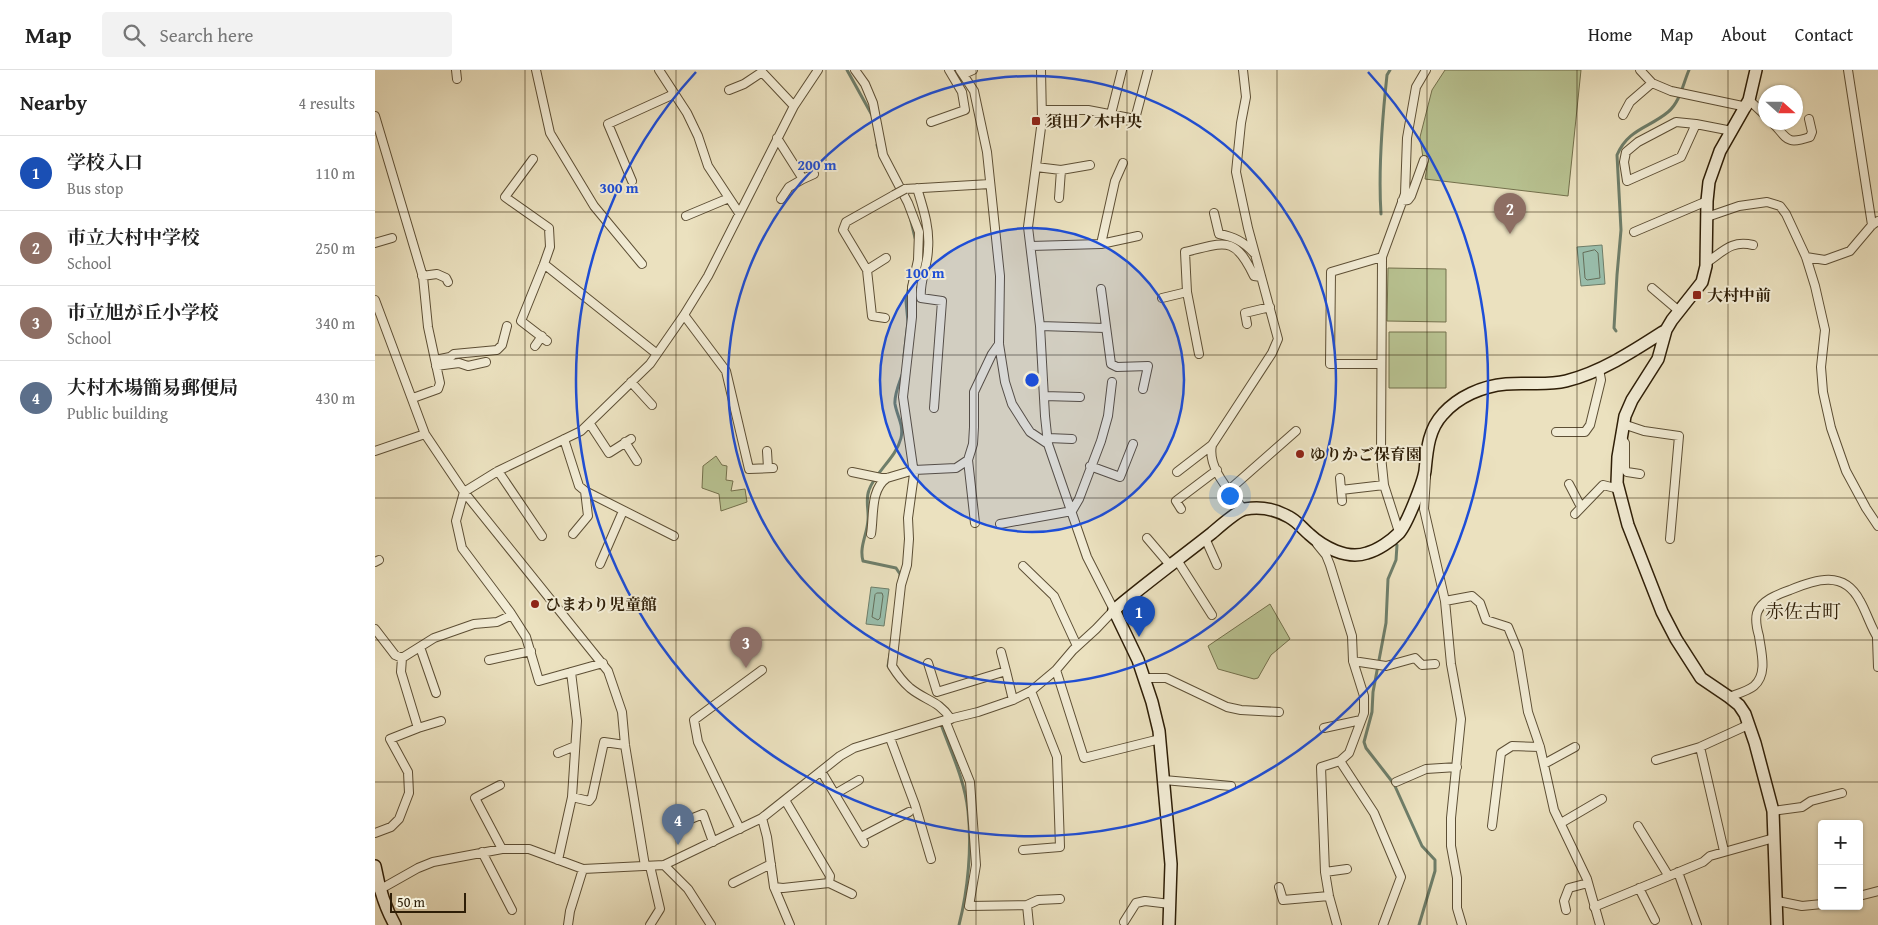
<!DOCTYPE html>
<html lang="en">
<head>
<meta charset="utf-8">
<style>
	body { margin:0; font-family:"Gentium Book Plus","Noto Serif JP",serif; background:#f2f2f2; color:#222 }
	.controls { position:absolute; right:15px; bottom:15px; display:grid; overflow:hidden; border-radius:5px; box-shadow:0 1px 4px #0004 }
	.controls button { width:45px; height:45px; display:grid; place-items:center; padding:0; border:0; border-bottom:1px solid #e0e0e0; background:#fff; color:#222; font:25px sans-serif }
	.compass { position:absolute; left:1383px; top:15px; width:45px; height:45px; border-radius:50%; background:#fff; box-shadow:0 1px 4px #0004; rotate:111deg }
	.scale { position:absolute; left:15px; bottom:12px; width:76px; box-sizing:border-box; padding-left:5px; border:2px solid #2e1e07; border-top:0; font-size:14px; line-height:18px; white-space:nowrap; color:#2e1e07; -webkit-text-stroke:4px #f2ecd5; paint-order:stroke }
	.you { position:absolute; left:854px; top:425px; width:18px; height:18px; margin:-12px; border:4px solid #fff; border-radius:50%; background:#1a73e8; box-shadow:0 0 0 8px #1a73e833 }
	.badge { display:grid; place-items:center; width:32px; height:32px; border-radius:50%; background:#8f2418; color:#fff; font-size:16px; font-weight:700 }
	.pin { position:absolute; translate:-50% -41px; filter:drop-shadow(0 1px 2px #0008) }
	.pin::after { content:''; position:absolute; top:26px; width:18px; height:15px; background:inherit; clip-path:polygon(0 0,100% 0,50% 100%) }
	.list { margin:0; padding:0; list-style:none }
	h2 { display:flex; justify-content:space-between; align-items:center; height:65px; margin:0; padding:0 20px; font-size:21px }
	h2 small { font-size:16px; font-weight:400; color:#767676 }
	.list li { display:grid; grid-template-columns:32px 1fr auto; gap:15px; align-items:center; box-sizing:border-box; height:75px; padding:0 20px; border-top:1px solid #e0e0e0 }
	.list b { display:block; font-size:19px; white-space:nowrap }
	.list p { margin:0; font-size:16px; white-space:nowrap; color:#767676 }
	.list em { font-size:16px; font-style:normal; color:#767676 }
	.icon { flex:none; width:28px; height:28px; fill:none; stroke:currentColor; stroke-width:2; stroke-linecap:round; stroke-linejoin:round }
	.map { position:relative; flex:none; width:1503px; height:855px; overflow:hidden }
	header { display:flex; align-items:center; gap:30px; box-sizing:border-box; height:70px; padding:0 25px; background:#fff; border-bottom:1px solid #e0e0e0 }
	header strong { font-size:24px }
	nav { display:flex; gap:28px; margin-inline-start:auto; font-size:18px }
	.search { width:350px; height:45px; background:#f2f2f2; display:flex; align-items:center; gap:12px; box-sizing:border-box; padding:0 18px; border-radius:5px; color:#767676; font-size:19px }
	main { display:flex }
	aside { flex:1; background:#fff }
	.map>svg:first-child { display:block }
	.green { fill:#b8c291; stroke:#73704c }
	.water { fill:#99beac; stroke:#6e7e6a }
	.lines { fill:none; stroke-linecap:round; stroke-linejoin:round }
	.shore { stroke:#646e5a; stroke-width:1 }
	.stream { stroke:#6e7e6a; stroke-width:3 }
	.street-casing { stroke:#5d4f35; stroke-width:10 }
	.secondary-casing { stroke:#2e1e07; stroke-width:14 }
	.street { stroke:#f2ecd5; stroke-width:8 }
	.secondary { stroke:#f2ecd5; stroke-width:11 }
	.street-bridge-casing { stroke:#5d4f35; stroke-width:10; stroke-linecap:butt }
	.street-bridge { stroke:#f2ecd5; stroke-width:8 }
	.grid { fill:none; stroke:#2e1e07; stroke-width:1; stroke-opacity:0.55 }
	.ring { fill:none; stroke:#1d4ed8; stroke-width:2.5 }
	.poi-dot { fill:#8f2418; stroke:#f2ecd5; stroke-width:2 }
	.labels { text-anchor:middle; stroke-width:4; stroke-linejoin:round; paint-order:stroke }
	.poi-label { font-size:16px; font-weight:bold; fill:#2e1e07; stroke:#f2ecd5; text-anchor:start }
	.quarter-label { font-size:19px; fill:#2e1e07; stroke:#f2ecd5 }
	.centre { fill:#1d4ed8; stroke:#f2ecd5; stroke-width:2.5 }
	.ring-label { font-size:15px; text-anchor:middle; font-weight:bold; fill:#1d4ed8; stroke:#f2ecd5; stroke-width:4; stroke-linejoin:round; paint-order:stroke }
</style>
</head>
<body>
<header>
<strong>Map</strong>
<div class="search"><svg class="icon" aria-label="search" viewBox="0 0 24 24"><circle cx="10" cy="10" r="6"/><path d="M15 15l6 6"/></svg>Search here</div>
<nav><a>Home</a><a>Map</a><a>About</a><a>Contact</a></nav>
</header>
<main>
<aside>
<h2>Nearby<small>4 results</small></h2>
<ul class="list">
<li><span class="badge" style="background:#1a4fb4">1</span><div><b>学校入口</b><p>Bus stop</p></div><em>110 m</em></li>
<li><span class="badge" style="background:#8d6e63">2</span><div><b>市立大村中学校</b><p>School</p></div><em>250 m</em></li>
<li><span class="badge" style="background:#8d6e63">3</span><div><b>市立旭が丘小学校</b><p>School</p></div><em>340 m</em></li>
<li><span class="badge" style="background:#5c6f8a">4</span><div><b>大村木場簡易郵便局</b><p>Public building</p></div><em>430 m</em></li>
</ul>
</aside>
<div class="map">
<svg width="1503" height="855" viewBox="0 0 1503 855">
	<rect width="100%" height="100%" fill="#ebe1bf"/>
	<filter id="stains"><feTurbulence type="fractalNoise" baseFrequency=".004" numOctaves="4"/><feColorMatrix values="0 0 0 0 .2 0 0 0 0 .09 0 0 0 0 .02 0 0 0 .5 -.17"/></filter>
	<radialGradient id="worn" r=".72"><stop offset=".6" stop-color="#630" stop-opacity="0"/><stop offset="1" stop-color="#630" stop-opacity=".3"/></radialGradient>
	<path class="green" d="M1070,0H1206L1193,126L1050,109L1053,91L1048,88L1045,67L1057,20Z
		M1013,198L1071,199V252L1012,251Z
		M1014,262H1071V318H1014Z
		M341,386L347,395L352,396L351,410L358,411L356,421L370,419L372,432L346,441L344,424L327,418L328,396Z
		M895,534L915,569L896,585L883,608L879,609L843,599L833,576Z"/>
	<path class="water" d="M1227,175L1230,214L1206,216L1202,177Z
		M496,517L514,519L509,556L491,554Z"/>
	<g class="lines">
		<path class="shore" d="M1220,180L1223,183L1225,208L1212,210L1210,208L1208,183Z
			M502,523H507L508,526L505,548L503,550L497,547L500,525Z"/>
		<path class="stream" d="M472,0L498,47
			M502,75L506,88
			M1006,144C1003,98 1007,51 1012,5L1015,0
			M535,147L540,168
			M1241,261L1239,258L1242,205L1246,160L1242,85C1253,59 1274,58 1293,42C1305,32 1308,14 1314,0
			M529,286L533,252L531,231L536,206
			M1022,475L1021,490L1013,509L1011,553L998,622L997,642L989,672L991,678L1019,714L1047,776L1060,790V801L1044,855
			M525,506V504L521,498L488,491C484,477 492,465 493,450C494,440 490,430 494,420C501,401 521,388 526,368C529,355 522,346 520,334C519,325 524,314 527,305
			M515,584L513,596L516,600
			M567,657C577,684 590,712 593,741C597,777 593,820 584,855"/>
		<defs>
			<path id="street" d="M81,0L82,9
				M161,0L175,63L219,136L267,194
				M284,0L312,43L323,66L333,96L364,143
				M480,0L490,14L498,33L508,85L533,133L544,162L543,190L537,217V247L528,327L539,404L533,448L534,469L532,495L526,515L517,596C522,604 528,612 535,618C551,631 563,630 576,649
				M585,0L599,21L612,82L625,206L624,274L630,312L637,334L649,353L655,362L673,374
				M868,0L871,27L866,53L861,102L873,158L903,269L897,283L837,375C832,398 855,421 868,439
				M1265,0L1277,13L1296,21L1372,37
				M1473,0L1497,155
				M589,4L598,0
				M354,20L369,14L387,2L419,36
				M1374,30L1390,45
				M667,40H713L760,49L773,0
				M736,44L747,0
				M1248,45L1255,32L1277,13
				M0,46L48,207L53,257L65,313L63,319L38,328
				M556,52L590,40L587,22L574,0
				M1397,52C1413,69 1411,75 1435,67L1437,62L1434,49
				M1321,54L1301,52L1263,72L1251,82L1249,92L1252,111L1306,87L1321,54L1357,61
				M402,68L428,109L414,117L406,129
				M158,89L130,127L174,158L175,177L169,194
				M661,97L686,100L684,128
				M686,100L715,95
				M428,109L439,104
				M257,111L233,54L299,24
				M542,118C548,138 555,158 553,179C553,196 544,211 546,228L567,231L559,338
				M530,119L615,114
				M1027,131L1033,130L1036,126L1049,90
				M839,143L844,164C859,167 868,171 879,183
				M311,146L354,128
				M1332,147L1364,136L1392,132L1405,136L1411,144L1431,187L1440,216L1450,260L1446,297L1448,322L1456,358L1471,401L1491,438L1503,456
				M1259,162L1332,131
				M0,173L17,168
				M726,174L740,111L748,93
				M656,176L726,174L763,166
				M1431,187L1450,190L1475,181L1497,155L1503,151
				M1331,193C1349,181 1356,170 1378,175
				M492,200L511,188
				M47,206L62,204L71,208L73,212
				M1277,218L1304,241
				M726,219L736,294L742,297L773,296L768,319
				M787,228L812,222
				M0,230L50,364L89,422L233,601L247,642L250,675L270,796
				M309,245L351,301L374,399L398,398
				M510,248L497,246L492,200L468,160L471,152L519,125
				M872,254L870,243L895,237
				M665,256L730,258
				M172,271L146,251L169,194L282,284
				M160,276L167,266
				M824,284L812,222L810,182C850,173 859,164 879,206L886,207
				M60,290L75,287L79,284L122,280L127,275L132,256
				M1005,294H955L956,202L1007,187
				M61,296L84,293L93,296L111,292
				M256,312L277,335
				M669,326L705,327
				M215,354L234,383L256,369
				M1248,354L1269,361L1304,366L1295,469
				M1181,362H1210L1215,355L1226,310L1224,299
				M673,368L697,369
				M189,369L204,416L210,421L299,466
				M1247,369L1250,373V399L1252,402L1265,404
				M250,372L262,391
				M0,381L50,364
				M392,381L393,398
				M593,390L600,453
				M715,396L745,407L758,374
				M123,401L167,466
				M477,402L506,408H512L539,400L581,398L593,390L598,374L599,357V322L617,284L624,274
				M802,402L837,375
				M1051,407L1049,439L1070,531L1076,594L1086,649L1076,748V776L1082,808V838L1087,855
				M965,408L966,420
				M1194,414L1206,437
				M854,420L921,361
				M967,431L966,420L1009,415
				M806,439L801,431L842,400
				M697,441L704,429L726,371L733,346L737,312
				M1200,444L1228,415L1244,419
				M625,454L697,441
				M1024,462L1009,415L1006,386L1007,187L1030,124L1032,68L1041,17L1051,0
				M198,464L213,446L210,421
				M496,464C499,447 495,419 512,408
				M772,468L795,495
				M830,468L842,495
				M942,474L951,485L955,495L977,566L978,591L989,626V643L974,683L965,691L946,697L950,802L954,826L962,855
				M802,490L837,545
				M0,492L4,490
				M225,494L248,441
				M648,496L679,526L702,576
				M1070,531L1097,526L1105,533L1111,550L1133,557L1143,581L1153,642L1165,677L1179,740L1212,809L1225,855
				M0,559L20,585L27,588L26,602L43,658L15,669L33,702L34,723L24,749L16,757L0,763
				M1502,568L1503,597
				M45,577L61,623
				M626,582L631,601
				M27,588L59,568L99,554L122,552L137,545
				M114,590L156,581
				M978,591L1011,596L1040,588L1047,595L1060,594
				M228,593L164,611L151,567L135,542L87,478L81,451L89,422L123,401L206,361L275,294L309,245L333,206L419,36L443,0
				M553,593L562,622L631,601L638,630
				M681,600L709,688L785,669
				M196,602L202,651L197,727
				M769,608H791L852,637L866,640L904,642
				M1354,627C1362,624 1373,621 1379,616C1393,604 1386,582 1384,566C1382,559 1380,550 1382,543C1386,530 1404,524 1415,520C1441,509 1469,500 1485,531C1492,543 1496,558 1503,568
				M570,650L595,712L601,795L594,836L652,835L654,855
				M43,658L66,651
				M949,658L986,650
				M515,668L540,735L556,789
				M1325,677L1349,781
				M183,683L200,676
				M1281,690L1325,677L1373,655
				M965,691L999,743L1026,807L1008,855
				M1169,694L1200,677
				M446,701L489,773
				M789,710L856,716
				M1021,712L1051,699L1082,697
				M125,715L100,728L127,779
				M460,724L484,710
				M1398,741L1427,737L1436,731L1467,723
				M387,748L392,767L399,817L415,855
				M1186,753L1227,729
				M303,754L328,744L338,772
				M1117,756L1126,683L1137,676L1165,677
				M1263,756L1293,805
				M365,759L323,672L319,650L387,600
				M486,767L534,742
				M648,780L685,777L682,687L656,621
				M107,782L137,840
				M183,790L197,727L214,731L217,727L229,672L250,675
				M289,795L313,819L336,855
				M950,802L972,799
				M1303,802L1322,855
				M358,813L396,794
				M454,813L477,824
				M399,817L408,818L454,813L455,806L410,730
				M904,817L908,830L954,826
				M1264,818L1280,850
				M4,820L43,798L58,792L127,779H154L208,799
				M1484,826L1503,821
				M1402,831L1427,836L1447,834
				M652,835L663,830L685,829
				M1219,837L1328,792L1335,786L1399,768
				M1191,840L1189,831L1194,818L1213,813
				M749,852L761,833L770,831L795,834
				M193,855L195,841L208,799L289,795L387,748L465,686L479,678L570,650L603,642L638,630L656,621L681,600L698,580L721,559L739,540L712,487L673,374L670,346L665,256L653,157L667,50L666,0
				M275,855L285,839L275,796"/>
			<path id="secondary" d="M1381,0L1374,30L1345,81L1334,112L1332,131L1331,196L1327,212L1297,250L1291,260L1283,289L1257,330L1250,346L1243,387L1242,413L1253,455L1287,542L1301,569L1326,608L1354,627L1364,635L1370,644L1380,673L1398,741L1402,855
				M0,796C4,818 9,836 20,855
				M794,855L796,794L784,661L777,632L763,590L739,540C771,513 804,489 837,463C844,457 862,441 870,439C886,436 900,439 914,447C922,451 927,458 934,464C948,477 972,490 992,483C1003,480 1016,471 1024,463C1032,454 1048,413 1050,401C1052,381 1053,360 1068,344C1083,327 1107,316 1131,314C1151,312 1171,316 1191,311C1227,302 1260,280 1291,260"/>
		</defs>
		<use href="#street" class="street-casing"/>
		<use href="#secondary" class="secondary-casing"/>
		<use href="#street" class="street"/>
		<use href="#secondary" class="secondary"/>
		<defs>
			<path id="street-bridge" d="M519,125L530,119"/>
		</defs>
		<use href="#street-bridge" class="street-bridge-casing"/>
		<use href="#street-bridge" class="street-bridge"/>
	</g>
	<path class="grid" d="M150,0V855M301,0V855M451,0V855M601,0V855M752,0V855M902,0V855M1052,0V855M1202,0V855M1353,0V855M0,142H1503M0,285H1503M0,428H1503M0,570H1503M0,712H1503"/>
	<circle cx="657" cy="310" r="152" fill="#1d4ed8" fill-opacity=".12"/>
	<g class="ring">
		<circle cx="657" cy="310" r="152"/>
		<circle cx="657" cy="310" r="304"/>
		<path d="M993 2A456 456 0 1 1 321 2"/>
	</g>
	<g class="poi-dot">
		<rect x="656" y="46" width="10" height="10" rx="2.5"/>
		<rect x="1317" y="220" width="10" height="10" rx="2.5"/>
		<circle cx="925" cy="384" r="5"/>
		<circle cx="160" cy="534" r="5"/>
	</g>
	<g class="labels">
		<g class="poi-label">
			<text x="671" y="57">須田ノ木中央</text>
			<text x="1332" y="231">大村中前</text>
			<text x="935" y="390">ゆりかご保育園</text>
			<text x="170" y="540">ひまわり児童館</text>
		</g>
		<g class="quarter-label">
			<text x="1428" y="548">赤佐古町</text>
		</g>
	</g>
	<circle cx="657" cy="310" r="8" class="centre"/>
	<g class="ring-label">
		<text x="442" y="100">200 m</text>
		<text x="244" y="123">300 m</text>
		<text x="550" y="208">100 m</text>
	</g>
	<rect width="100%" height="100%" filter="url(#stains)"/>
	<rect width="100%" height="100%" fill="url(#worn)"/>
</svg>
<div class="controls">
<button>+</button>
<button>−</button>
</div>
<svg class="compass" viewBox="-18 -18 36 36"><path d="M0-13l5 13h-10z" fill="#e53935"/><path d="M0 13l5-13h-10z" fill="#767676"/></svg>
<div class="scale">50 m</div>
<div class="you"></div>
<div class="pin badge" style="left:764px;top:567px;background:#1a4fb4">1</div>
<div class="pin badge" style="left:1135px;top:164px;background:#8d6e63">2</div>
<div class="pin badge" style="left:371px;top:598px;background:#8d6e63">3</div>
<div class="pin badge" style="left:303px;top:775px;background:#5c6f8a">4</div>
</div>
</main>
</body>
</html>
